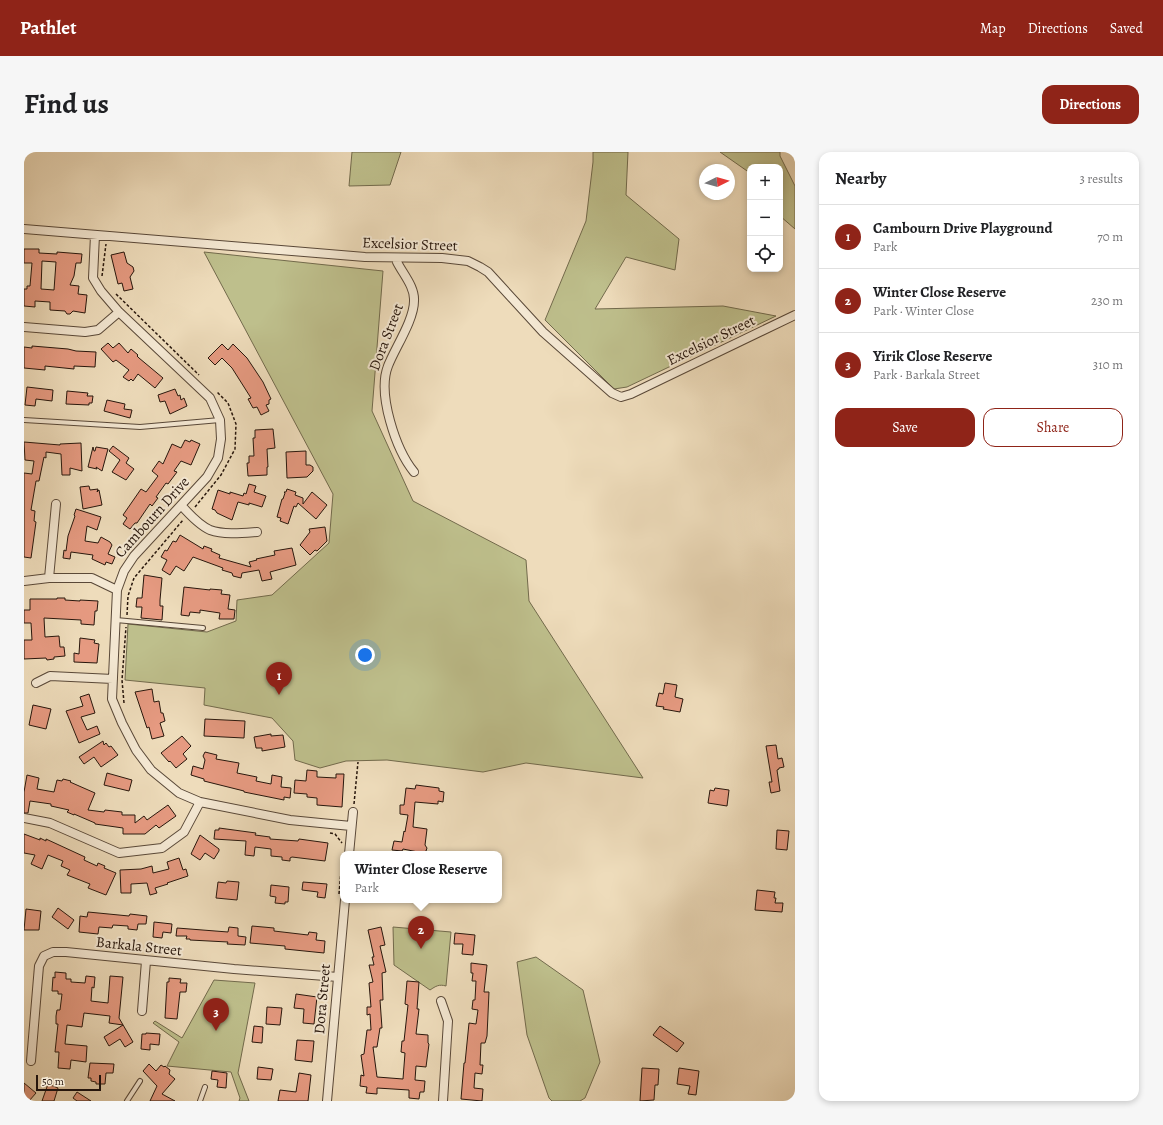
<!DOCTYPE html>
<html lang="en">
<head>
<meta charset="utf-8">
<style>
	body { margin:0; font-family:Alegreya,serif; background:#f6f6f6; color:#202124 }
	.controls { position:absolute; right:12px; top:12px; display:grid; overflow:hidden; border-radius:8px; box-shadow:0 2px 6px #0003 }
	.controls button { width:36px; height:36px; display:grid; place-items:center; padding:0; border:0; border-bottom:1px solid #e0e0e0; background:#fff; color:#202124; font:20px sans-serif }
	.compass { position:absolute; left:675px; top:12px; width:36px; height:36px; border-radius:50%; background:#fff; box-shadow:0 2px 6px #0003; rotate:85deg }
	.scale { position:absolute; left:12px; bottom:10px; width:65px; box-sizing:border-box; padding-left:4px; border:2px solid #27160c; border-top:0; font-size:11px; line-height:14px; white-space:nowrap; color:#27160c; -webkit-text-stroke:3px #f4e8d3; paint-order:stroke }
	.you { position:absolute; left:341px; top:503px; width:14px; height:14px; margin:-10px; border:3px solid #fff; border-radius:50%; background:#1a73e8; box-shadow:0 0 0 6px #1a73e833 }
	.badge { display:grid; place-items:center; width:26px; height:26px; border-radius:50%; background:#8f2418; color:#fff; font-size:13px; font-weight:700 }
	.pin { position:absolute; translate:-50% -33px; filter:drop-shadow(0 1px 2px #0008) }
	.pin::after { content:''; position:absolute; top:21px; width:14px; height:12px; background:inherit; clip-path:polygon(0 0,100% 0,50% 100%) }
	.popup { position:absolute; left:316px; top:699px; width:162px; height:52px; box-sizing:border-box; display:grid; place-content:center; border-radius:8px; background:#fff; filter:drop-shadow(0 1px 3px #0005); font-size:13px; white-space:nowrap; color:#757577 }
	.popup b { font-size:15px; color:#202124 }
	.popup::after { content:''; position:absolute; left:50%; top:100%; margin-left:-8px; border:8px solid transparent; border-top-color:#fff }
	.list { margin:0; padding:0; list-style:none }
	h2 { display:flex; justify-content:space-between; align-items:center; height:52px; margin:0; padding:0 16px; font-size:17px }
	h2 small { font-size:13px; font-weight:400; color:#757577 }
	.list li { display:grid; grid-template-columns:26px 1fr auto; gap:12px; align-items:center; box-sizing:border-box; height:64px; padding:0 16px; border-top:1px solid #e0e0e0 }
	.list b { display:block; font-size:15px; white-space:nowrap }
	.list p { margin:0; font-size:13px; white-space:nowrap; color:#757577 }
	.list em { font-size:13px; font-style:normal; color:#757577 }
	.actions { display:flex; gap:8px; padding:12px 16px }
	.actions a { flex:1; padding:9px 0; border:1px solid #8f2418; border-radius:12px; text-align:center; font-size:14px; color:#8f2418 }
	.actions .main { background:#8f2418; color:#fff }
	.icon { flex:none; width:22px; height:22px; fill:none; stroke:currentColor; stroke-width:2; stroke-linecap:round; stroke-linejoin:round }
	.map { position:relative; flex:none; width:771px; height:949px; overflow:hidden; border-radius:12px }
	header { display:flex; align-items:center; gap:24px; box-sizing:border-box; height:56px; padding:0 20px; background:#8f2418; color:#fff }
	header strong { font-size:19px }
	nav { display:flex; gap:22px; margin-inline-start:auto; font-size:14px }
	.intro { display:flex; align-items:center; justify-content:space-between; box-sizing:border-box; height:96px; padding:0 24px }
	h1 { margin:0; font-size:28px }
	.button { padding:10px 18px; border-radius:12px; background:#8f2418; color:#fff; font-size:14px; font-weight:700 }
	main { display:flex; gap:24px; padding:0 24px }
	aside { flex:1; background:#fff; border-radius:12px; box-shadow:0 2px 6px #0003 }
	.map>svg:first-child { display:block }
	.green { fill:#bebf8c; stroke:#726a4c }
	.building { fill:#e69a81; stroke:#27160c; fill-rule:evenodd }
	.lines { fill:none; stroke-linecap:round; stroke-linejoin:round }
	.lane-casing { stroke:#594838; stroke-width:6 }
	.street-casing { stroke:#594838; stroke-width:10 }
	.path { stroke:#27160c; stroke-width:1.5; stroke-dasharray:3 2; stroke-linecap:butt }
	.lane { stroke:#f4e8d3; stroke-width:4 }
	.street { stroke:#f4e8d3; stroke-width:8 }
	.labels { text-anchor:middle; stroke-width:4; stroke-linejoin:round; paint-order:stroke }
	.street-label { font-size:15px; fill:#27160c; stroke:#f4e8d3 }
</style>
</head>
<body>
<header>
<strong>Pathlet</strong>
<nav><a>Map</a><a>Directions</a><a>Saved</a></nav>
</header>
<div class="intro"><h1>Find us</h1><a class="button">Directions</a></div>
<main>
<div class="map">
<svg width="771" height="949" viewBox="0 0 771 949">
	<rect width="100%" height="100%" fill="#eedcbb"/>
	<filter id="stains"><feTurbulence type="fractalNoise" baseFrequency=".005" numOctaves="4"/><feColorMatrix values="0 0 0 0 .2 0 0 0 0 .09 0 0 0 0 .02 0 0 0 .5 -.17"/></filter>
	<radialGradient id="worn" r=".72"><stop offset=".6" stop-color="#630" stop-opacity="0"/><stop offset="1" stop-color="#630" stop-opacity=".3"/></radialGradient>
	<path class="green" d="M328,0H377L366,33L325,34Z
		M569,0H604L602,43L655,87L651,118L602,105L571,157L699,154L752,164L603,235L590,237L521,168L562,69L569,10Z
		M696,0H756V4L771,34V77L756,64V15H726V21Z
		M180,100L359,119L348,259L389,349L502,408L505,449L619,626L502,611L459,620L363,608L322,609L296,616L271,608L269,589L248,566L180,553L181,536L101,528L104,472L183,480L212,469L213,448L248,443L305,391L309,342Z
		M369,775L427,780L422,834C415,832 412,834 406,838L370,813Z
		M512,805L559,838L576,910L561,946L556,949H528L525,946L503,883L493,810Z
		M190,828L231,831L214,921L225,949H215L216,946L207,920L143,914L155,890L129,871L131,869L158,886Z"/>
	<path class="building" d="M0,97H15V101L33,102V100L58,102L57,111H52L50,124L46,133L55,134L54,142L63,143L61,161L49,159L46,162H43L41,159L26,158V150L11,149V155L0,154V137H3V134H6L8,111H0ZM18,109L32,110L30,138L17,137Z
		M100,100L103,111L109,115L110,119L106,125L109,137L100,139L98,131L94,132L87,103Z
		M84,191L89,196L95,191L104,201L107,197L114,203L113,204L115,206L139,226L131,236L114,222L109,229L107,227L105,229L99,225L105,218L92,208L89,210L77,197Z
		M198,192L204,198L209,192L223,206L239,230L247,247L245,248V252L242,253L245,259L237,263L233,255L229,256L224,247L227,246L208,216L198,206L191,213L184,206Z
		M8,194L44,197L52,199L72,200L71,215L50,214V217L21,214V218L0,216V195L8,196Z
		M3,235L29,238L28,249L12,247L11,254L1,253Z
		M151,237L154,244L156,243L157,248L160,246L163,254L146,262L141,249L136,250L134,243Z
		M43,239L64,241L63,244H69L68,251H65V253L42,252Z
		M83,248L101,252L100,257L108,258L106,266L80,259Z
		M249,277L251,296L243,297L244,315H243V323L224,324L223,311H225V304H230L229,286H231V278Z
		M161,288L166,290L167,288L176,292L167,313L157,309L150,319L153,320L144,332L142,331L132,345L134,346L128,354L126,352L113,371H111L106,377L99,372L103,366L99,363L117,337L122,340L134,324L128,319L135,309L139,312L148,292L157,296Z
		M0,290L36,293V292L57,291L58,319L46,316V323H38L37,302L22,300V306L20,305L15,329H12L7,358L11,359L10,369L12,370L7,406L0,405V321L8,322L10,309L1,308Z
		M89,294L105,306L102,311L110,317L102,328L88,320L96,308L85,299Z
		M69,295L70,299H71L72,295L84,297L78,319L72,315L73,317L64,315Z
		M282,299V313H286L289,315V319L283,325L263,326L262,300Z
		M225,332L232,334L230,340L242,344L238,355L225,351V353L214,350L208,368L193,361L191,358L188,357L194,338L206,342V340L219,344L220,341L222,342Z
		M65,334L66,338L74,337L73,340L75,338L78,353L59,357L56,335Z
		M263,337L272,340L271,343L279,346V352L288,340L303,353L292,367L274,351L272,355L270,354L264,372L256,369L257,366L253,365L258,347H259L261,341L260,340H262Z
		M52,357L77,365L73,378L63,374L61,389L74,391L77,385L86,390L88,393L84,402L91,405L88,412L82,410L81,413L68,407L69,403L47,400L46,407L39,406L40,398L42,399L44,384L51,364L50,363Z
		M301,375L303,389L293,399L291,398L286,403L276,393L286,380L285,377Z
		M156,383L179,397L180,394L188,397L187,399L196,403L195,406L227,415L225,410L233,408L232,407L251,403L250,399L268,396L272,413L246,420L248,427L238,429L235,418L218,421L217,426L209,424L208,421L198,418L199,416L169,405L160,419L152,414L146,423L138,418L143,408L137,405L141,398L143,399L149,389L152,390Z
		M120,423L138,426L136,448V454H139L138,468L117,466L118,455H112L113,446H118Z
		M160,435L186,438V437L198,438L197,442L206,443L204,457L211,458L210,467H195L196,461L176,458V461L166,460L165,464L157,463Z
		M33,446H41V448L56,449V448L74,449L73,459H71L70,473L57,472V468L20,466L21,485L35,484L36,495H40L41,504L30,505V507L23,508L22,506L0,507V488H8L7,471H0V458H6V447H33Z
		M56,486L71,488L70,491L75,492L73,511L50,510V501L55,502Z
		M641,531L653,533L651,545L659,547L656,560L639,557L640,555L632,554L635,541L639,542Z
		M128,537L130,550L135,549L137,561H139L141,569L136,571L140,584L128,587L125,575L123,576L111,540Z
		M65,542L71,561L57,565L63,578L73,574L76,582L55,591L42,559L59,554L56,545Z
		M9,553L27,557L22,577L5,573Z
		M181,567L221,569L220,586L180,584Z
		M247,582V584L259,583L261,595L238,599V596H232L230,585Z
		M158,584L167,594L159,602L163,607L152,616L146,609L145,610L137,601Z
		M79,589L80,593L82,591L85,595L87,594L94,603L77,615L70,605L60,612L55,605Z
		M752,593L754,607L758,606L760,615L755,616V617L753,618L756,639L747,641L745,630H748L742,594Z
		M181,600L193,603L192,607L215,611L213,621L233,625L232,629L247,632L248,623L258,625L257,635L267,636L266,646L260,645V648L220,640V639L180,629V627L167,623L169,614L179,617L181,608L179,604Z
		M283,618L293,619V625L312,626V622H320L318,655L293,653V646L283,645V642L270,641L271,628L282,629Z
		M83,621L108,628L105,639L80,633Z
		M3,623L15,626L13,637L30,640L33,628L38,629L39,627L47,629L46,630L71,641L64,658L80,660L81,658L98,660V663H111V671L120,664L123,668L144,653L152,664L135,676L132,673L121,682H99V676L71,672V671L50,662V663L43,660L45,658L27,654V652L6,649L4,661H0V640Z
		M392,633L415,636V639L420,640L419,650L414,649V652L391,650L389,675L403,677L401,693L403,696L402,699L399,701L379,697L378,699L368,698L370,689L378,690L380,679L381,680L384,663L376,662V653H380L382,636L391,637Z
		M691,636L705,638L703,654L684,651L686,638L690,639Z
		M195,676L232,681L231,683L246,685V687L274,689L275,687L304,691L301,709L268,705L266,706V709L258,708V705L247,704V697L231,695L230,704L221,703L222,689L190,687L191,678H195Z
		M753,678L765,679L763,698L752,697Z
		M0,682L16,688V686L22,689V687L61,705L60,708L73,714L74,711L81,714L80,716L92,721L82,743L64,736L66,732L43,723L46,718L37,714L39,709L24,703L18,717L7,712L11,703L0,701Z
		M176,683L195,697V699L190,707L181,701L176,708L167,702Z
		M155,706L159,718L162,717L164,724L143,731L144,732L131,736L133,741L126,743L123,731L107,732V741H97L96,718L117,717L128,714L129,721L145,717L143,710Z
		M203,729L215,730L213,748L192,746L194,730L202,731Z
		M279,730L303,732L301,746L293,745L294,740L278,738Z
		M247,733L265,735L264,750H261V752L251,751L252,745L246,744Z
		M733,738L751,740L750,746H752L751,751H759L758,760L731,758Z
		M34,756L50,768L44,777L28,765Z
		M2,757L17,759L15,778H0Z
		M64,760L105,764L106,762L123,764L122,772H114L113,778L104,777V774L89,773L88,776L75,775L74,782L55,780L56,764L63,765Z
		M130,770L148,772L147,781L139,780L138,786L129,785Z
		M228,774L250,776V779L284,783L285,780L293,781L292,788L301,789L300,801L261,797V794L226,791Z
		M205,775L214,776V784L222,785L221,793L203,792L204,790L166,788V787H162L163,784H152L153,776L204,780Z
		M357,775L361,793L356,794L362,820L358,821L359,848H356L358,876H356L353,895H349L353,925L379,927L381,901L377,900L378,889H380L384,853L381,852L383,829L395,830L393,857H395L392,882L404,883V891L405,892L402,915L392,914L391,928L401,929L400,940H396L395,947L385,946V938L353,936V942L342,941L343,935L336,934L337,923L340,924L337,903L340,902L343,878H347L346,862L343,863V855H347L345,831L349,830L345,813H350L348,805H350L344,778Z
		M431,781L451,783L449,803L438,802L439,792H430Z
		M447,811L463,813L460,840H465L463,884L461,891H457L456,913H459L458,922L451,921L450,936L459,937L458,949L437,947L440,911H441L445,871L452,872L454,858L448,857L449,848H451L452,829H448L449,821H447Z
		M31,820L42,821V827H47V830L61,831L62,824L71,825L70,836L68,835L67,849L84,851L86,824L99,825L95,866L109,890L101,895L96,887L85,894L80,885L99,873L85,871L86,864L60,861L58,875L43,873L41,892L63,894L62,910L47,908L46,917L34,916L35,900H31L34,872H32V864L33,858H36L38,842H34V839H28L29,825L31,826Z
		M145,826L157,827L156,831H163L162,840H156L153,867L141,866L143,830H145Z
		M272,842L293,845L290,872L279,871L280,857L270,856Z
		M243,855L258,856L256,873L242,872Z
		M230,874L239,875L238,891L228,890Z
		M636,874L660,891L653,900L629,883Z
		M122,881L136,882L135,893L126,892V898L117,897L118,882H122Z
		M273,888L290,889L288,910L271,908Z
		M66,911L90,912L89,921H82L81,932H72V930L67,929V926H64Z
		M125,912L132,919L137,913L140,915L141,914L146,918L145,922L151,927L138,942L151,949H126L133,934L119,919Z
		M234,915L249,917L247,928L233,927Z
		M618,916L635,917L634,933H631L630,948L616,949Z
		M655,916L675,919L672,943L664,942L666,934L653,932Z
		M188,919L203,921L202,936L193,935L194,928L187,927Z
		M275,921L287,923L284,949H254L256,938L272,940Z
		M0,931L12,941L5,949H0Z
		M24,932L34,936L30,949H18Z
		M53,940L67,949H53L49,946Z"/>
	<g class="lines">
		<defs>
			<path id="lane" d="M0,268L116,275L196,268
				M92,468L179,476
				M103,949L116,929
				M176,949L181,935"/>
			<path id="street" d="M0,77L341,105L418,106L444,109L456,115L464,120L519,180L588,241L597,245L607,242L771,163
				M71,83L69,126L77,139L95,160L186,246L196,268L197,287L194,306L183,325L110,404L100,419L93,438L88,547L98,571L112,598L127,618L155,641L176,650L266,668L327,674
				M373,106V110C379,122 391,135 390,149C390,168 371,196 364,214C353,242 372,298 390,320
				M0,175L61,180L74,178L95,160
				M157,353C164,361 177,374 186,378C200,383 219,381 233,380
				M25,426L32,352
				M0,429L25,426H68L93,438
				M12,531L26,524L89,527
				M0,666L26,671L95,701L138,696L160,680L176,650
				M325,702L329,660
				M417,849L424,869L419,949
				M118,859L122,809
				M7,909L15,814L20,804L29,800H42L210,817L314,825
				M303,949L321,748"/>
		</defs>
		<use href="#lane" class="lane-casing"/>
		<use href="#street" class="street-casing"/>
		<path class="path" d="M78,124L82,92
			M92,142L175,223
			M171,355L197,323L211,297L212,272L204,251L193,240
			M103,463L104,444L110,426L159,368
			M100,551L98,528L102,475
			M330,652L334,610
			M306,681L311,682L318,691
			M315,742L318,708"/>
		<use href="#lane" class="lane"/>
		<use href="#street" class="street"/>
	</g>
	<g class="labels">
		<g class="street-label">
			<text transform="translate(386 92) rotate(2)" y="5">Excelsior Street</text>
			<text transform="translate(362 185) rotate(-69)" y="5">Dora Street</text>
			<text transform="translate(687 188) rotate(-26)" y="5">Excelsior Street</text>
			<text transform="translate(128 365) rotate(-48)" y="5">Cambourn Drive</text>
			<text transform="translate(115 794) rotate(6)" y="5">Barkala Street</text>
			<text transform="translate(298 847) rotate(-85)" y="5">Dora Street</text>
		</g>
	</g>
	<rect width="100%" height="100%" filter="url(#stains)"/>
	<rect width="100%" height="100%" fill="url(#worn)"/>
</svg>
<div class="controls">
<button>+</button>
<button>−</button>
<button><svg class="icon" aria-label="locate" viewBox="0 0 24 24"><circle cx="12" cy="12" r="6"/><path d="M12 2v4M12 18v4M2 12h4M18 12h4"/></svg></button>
</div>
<svg class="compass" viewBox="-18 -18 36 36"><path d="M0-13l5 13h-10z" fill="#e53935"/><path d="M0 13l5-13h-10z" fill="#757577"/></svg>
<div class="scale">50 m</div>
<div class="you"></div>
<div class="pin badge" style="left:255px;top:543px">1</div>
<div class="pin badge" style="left:397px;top:797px">2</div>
<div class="popup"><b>Winter Close Reserve</b>Park</div>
<div class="pin badge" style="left:192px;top:879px">3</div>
</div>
<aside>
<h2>Nearby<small>3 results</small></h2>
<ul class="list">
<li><span class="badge">1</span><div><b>Cambourn Drive Playground</b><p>Park</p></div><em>70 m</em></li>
<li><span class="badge">2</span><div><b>Winter Close Reserve</b><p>Park · Winter Close</p></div><em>230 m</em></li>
<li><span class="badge">3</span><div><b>Yirik Close Reserve</b><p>Park · Barkala Street</p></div><em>310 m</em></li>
</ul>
<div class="actions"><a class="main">Save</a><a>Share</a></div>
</aside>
</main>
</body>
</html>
